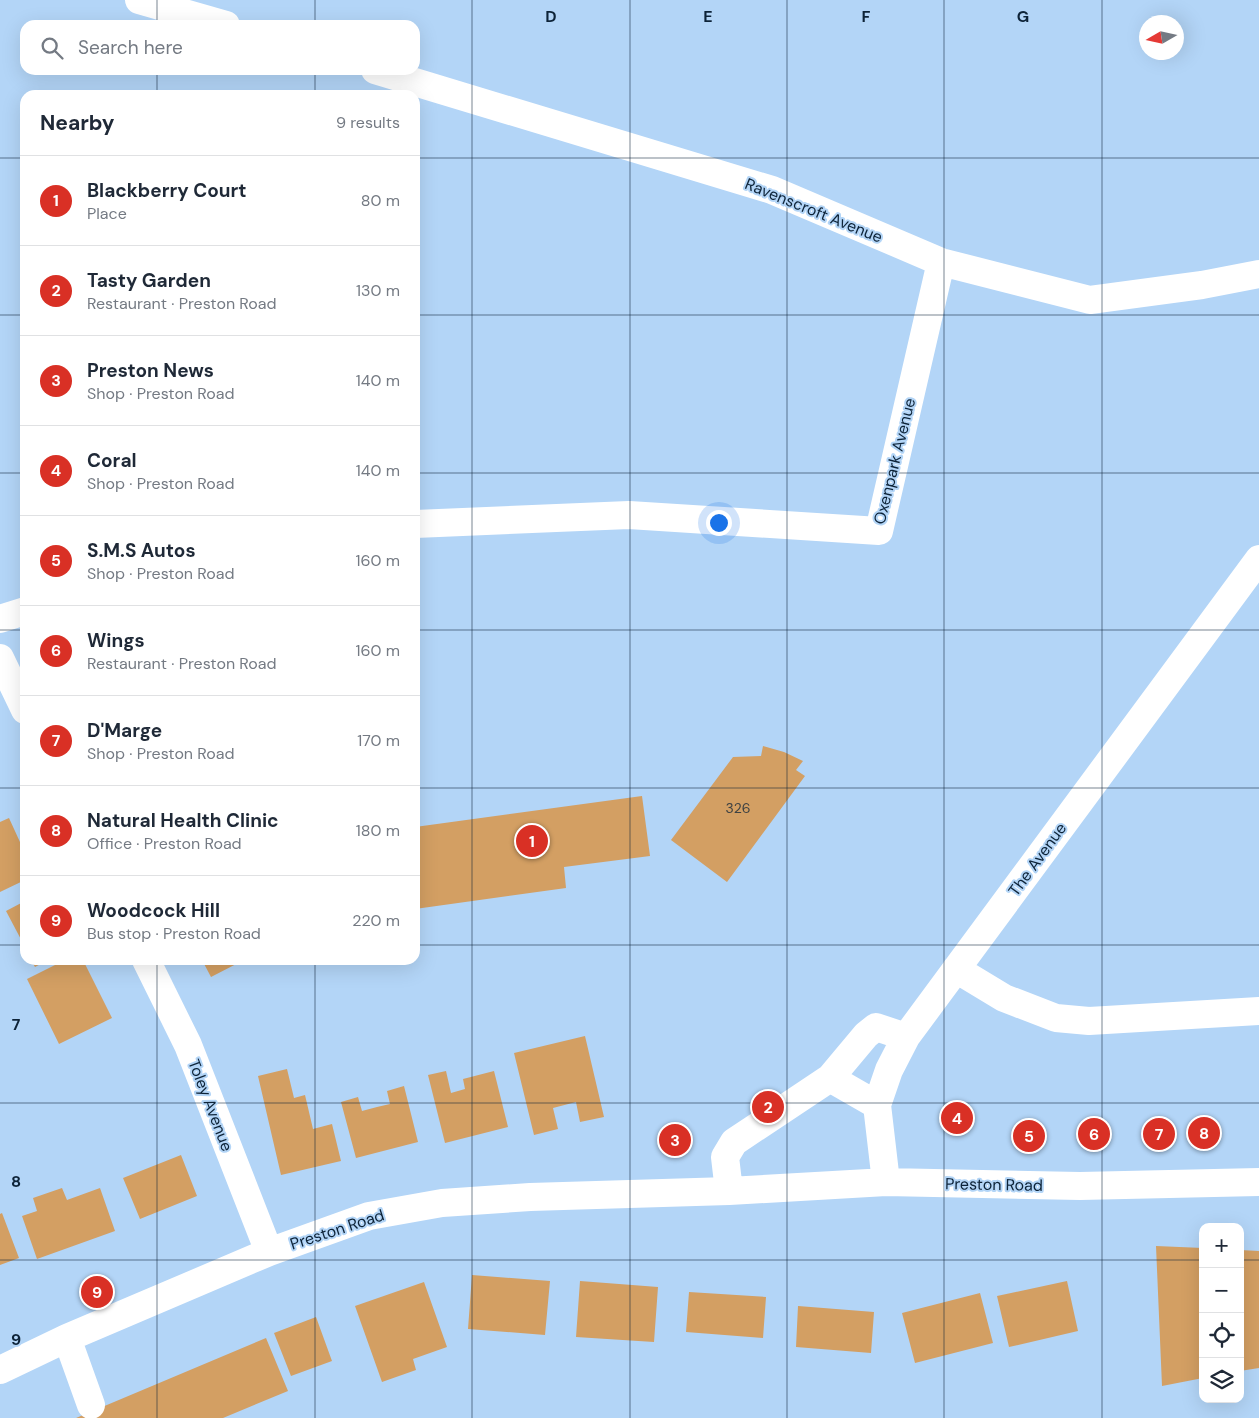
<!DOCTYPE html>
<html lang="en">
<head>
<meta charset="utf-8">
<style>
	body { margin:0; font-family:"DM Sans",sans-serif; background:#f6f6f7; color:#1f2937 }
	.controls { position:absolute; right:15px; bottom:15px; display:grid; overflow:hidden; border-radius:10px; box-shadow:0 5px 20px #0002 }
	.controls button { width:45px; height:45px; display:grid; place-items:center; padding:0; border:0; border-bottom:1px solid #e0e1e3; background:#fff; color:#1f2937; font:25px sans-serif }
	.compass { position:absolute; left:1139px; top:15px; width:45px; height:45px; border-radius:50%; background:#fff; box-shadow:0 5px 20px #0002; rotate:261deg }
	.you { position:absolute; left:718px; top:522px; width:18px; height:18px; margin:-12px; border:4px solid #fff; border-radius:50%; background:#1a73e8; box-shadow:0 0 0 8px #1a73e833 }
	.badge { display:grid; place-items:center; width:32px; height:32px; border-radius:50%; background:#d93025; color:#fff; font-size:16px; font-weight:700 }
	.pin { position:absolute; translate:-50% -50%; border:2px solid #fff; box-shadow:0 1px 5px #0006 }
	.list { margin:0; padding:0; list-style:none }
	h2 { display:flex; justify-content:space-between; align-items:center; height:65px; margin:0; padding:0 20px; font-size:21px }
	h2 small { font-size:16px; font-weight:400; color:#747a83 }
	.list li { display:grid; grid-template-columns:32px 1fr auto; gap:15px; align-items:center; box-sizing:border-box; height:90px; padding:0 20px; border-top:1px solid #e0e1e3 }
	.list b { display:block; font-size:19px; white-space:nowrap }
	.list p { margin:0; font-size:16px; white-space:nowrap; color:#747a83 }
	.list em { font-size:16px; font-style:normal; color:#747a83 }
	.icon { flex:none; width:28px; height:28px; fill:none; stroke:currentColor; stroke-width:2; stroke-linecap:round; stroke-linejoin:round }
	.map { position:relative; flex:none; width:1259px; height:1418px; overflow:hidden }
	.search { position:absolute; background:#fff; box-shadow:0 5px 20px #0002; left:20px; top:20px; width:400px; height:55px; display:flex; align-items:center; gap:12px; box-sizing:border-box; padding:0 18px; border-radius:15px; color:#747a83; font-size:19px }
	.panel { position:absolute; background:#fff; box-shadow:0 5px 20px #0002; left:20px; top:90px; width:400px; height:875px; border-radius:15px }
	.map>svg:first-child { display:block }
	.building { fill:#d39f63 }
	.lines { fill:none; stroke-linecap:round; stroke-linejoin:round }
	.minor { stroke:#fff; stroke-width:28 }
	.grid { fill:none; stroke:#0d2338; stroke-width:1; stroke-opacity:0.55 }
	.labels { text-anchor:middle; stroke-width:4; stroke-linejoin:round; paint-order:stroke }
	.number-label { font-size:14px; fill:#3e4243 }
	.street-label { font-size:16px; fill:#0d2338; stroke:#b3d5f7 }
	.grid-label { font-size:16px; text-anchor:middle; font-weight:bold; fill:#0d2338; stroke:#b3d5f7; stroke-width:4; stroke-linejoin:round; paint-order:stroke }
</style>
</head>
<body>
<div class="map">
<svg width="1259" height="1418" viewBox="0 0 1259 1418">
	<rect width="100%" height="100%" fill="#b3d5f7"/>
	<path class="building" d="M763,746L784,752L803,761L796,770L805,776L727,882L671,840L733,757L761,756Z
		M642,796L650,856L564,867L566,888L415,909V827Z
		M9,818L25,853V880L0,892V822Z
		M25,901V947L6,911Z
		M31,960H48L35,967Z
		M65,960H83L112,1018L59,1044L27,979Z
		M202,960H244L211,977Z
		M585,1036L604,1117L580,1122L576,1102L553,1108L558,1129L534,1135L514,1053Z
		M287,1069L294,1098L305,1095L313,1129L332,1124L341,1161L281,1175L258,1076Z
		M446,1071L451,1093L465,1089L463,1079L494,1071L508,1127L445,1143L428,1075Z
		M404,1086L418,1142L356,1158L341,1102L358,1097L362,1111L377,1107L390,1104L387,1091Z
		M181,1155L197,1196L140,1219L123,1178Z
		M62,1188L67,1200L100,1188L115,1231L37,1259L22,1216L37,1211L33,1198Z
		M2,1213L19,1258L0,1265V1214Z
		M1156,1246L1203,1248V1378L1162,1386Z
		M1240,1250L1259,1251V1368L1240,1371Z
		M472,1275L550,1281L545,1335L468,1329Z
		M580,1281L658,1287L654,1342L576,1337Z
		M1067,1281L1078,1331L1009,1347L997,1296Z
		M424,1282L447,1347L413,1359L416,1370L382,1382L355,1306Z
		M689,1292L766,1297L763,1338L686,1332Z
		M980,1293L993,1343L915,1363L902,1313Z
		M798,1306L874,1312L871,1353L796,1347Z
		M316,1317L332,1361L291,1376L274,1333Z
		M266,1338L288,1391L223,1418H76Z"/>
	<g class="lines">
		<path class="minor" d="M139,0L226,25
			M375,70L772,190L941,262L1090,300L1202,285L1259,274
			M415,524L629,515L879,531L941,262
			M0,619L25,611
			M0,658L25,710
			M146,960L188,1045L269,1252
			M956,969L1004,998L1056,1018L1089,1021L1259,1011
			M830,1078L877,1105
			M886,1182L877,1105L889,1070L906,1037L1259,559
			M729,1191L725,1157L734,1142L830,1078L866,1035L876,1027L906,1037
			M67,1338L91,1405
			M0,1370L67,1338L269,1252L369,1216L442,1203L530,1197L729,1191L886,1182L1080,1186L1259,1182"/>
	</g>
	<path class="grid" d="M157,0V25M315,0V25M472,0V1418M630,0V1418M787,0V1418M944,0V1418M1102,0V1418M157,70V95M315,70V95M0,158H25M415,158H1259M0,315H25M415,315H1259M0,473H25M415,473H1259M0,630H25M415,630H1259M0,788H25M415,788H1259M0,945H25M415,945H1259M157,960V1418M315,960V1418M0,1103H1259M0,1260H1203M1240,1260H1259"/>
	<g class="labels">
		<g class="number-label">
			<text x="738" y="813">326</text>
		</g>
		<g class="street-label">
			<text transform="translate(814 210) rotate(22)" y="6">Ravenscroft Avenue</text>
			<text transform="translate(894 461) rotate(-76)" y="6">Oxenpark Avenue</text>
			<text transform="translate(1037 859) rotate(-54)" y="6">The Avenue</text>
			<text transform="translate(211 1105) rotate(69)" y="6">Toley Avenue</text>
			<text transform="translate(994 1184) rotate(1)" y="6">Preston Road</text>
			<text transform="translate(337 1229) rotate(-18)" y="6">Preston Road</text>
		</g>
	</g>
	<g class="grid-label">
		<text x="551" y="22">D</text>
		<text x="708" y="22">E</text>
		<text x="866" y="22">F</text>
		<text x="1023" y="22">G</text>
		<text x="16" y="1030">7</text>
		<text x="16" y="1187">8</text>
		<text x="16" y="1345">9</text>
	</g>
</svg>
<div class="controls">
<button>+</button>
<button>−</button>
<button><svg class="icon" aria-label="locate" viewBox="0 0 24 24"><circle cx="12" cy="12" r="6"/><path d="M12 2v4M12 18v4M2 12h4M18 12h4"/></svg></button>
<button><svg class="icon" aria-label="layers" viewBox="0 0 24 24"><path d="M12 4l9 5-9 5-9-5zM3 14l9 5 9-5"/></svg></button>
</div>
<svg class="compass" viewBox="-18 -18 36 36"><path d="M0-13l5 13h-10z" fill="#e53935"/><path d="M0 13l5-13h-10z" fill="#747a83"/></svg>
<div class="you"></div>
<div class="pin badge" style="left:532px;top:841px">1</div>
<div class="pin badge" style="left:768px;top:1107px">2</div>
<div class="pin badge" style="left:675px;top:1140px">3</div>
<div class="pin badge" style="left:957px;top:1118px">4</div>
<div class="pin badge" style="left:1029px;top:1136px">5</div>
<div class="pin badge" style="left:1094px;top:1134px">6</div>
<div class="pin badge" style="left:1159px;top:1134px">7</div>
<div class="pin badge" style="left:1204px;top:1133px">8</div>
<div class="pin badge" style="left:97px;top:1292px">9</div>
<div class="search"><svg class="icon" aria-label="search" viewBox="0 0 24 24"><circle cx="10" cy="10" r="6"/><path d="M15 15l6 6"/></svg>Search here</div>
<section class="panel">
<h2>Nearby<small>9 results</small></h2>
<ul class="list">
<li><span class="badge">1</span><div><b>Blackberry Court</b><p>Place</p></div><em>80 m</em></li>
<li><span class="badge">2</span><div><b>Tasty Garden</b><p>Restaurant · Preston Road</p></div><em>130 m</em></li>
<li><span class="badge">3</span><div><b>Preston News</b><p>Shop · Preston Road</p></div><em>140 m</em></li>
<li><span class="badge">4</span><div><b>Coral</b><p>Shop · Preston Road</p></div><em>140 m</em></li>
<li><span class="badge">5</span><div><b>S.M.S Autos</b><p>Shop · Preston Road</p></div><em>160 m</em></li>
<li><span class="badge">6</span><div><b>Wings</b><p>Restaurant · Preston Road</p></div><em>160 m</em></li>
<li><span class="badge">7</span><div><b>D'Marge</b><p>Shop · Preston Road</p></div><em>170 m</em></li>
<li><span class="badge">8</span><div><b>Natural Health Clinic</b><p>Office · Preston Road</p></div><em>180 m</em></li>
<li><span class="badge">9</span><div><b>Woodcock Hill</b><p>Bus stop · Preston Road</p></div><em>220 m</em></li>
</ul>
</section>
</div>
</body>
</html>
